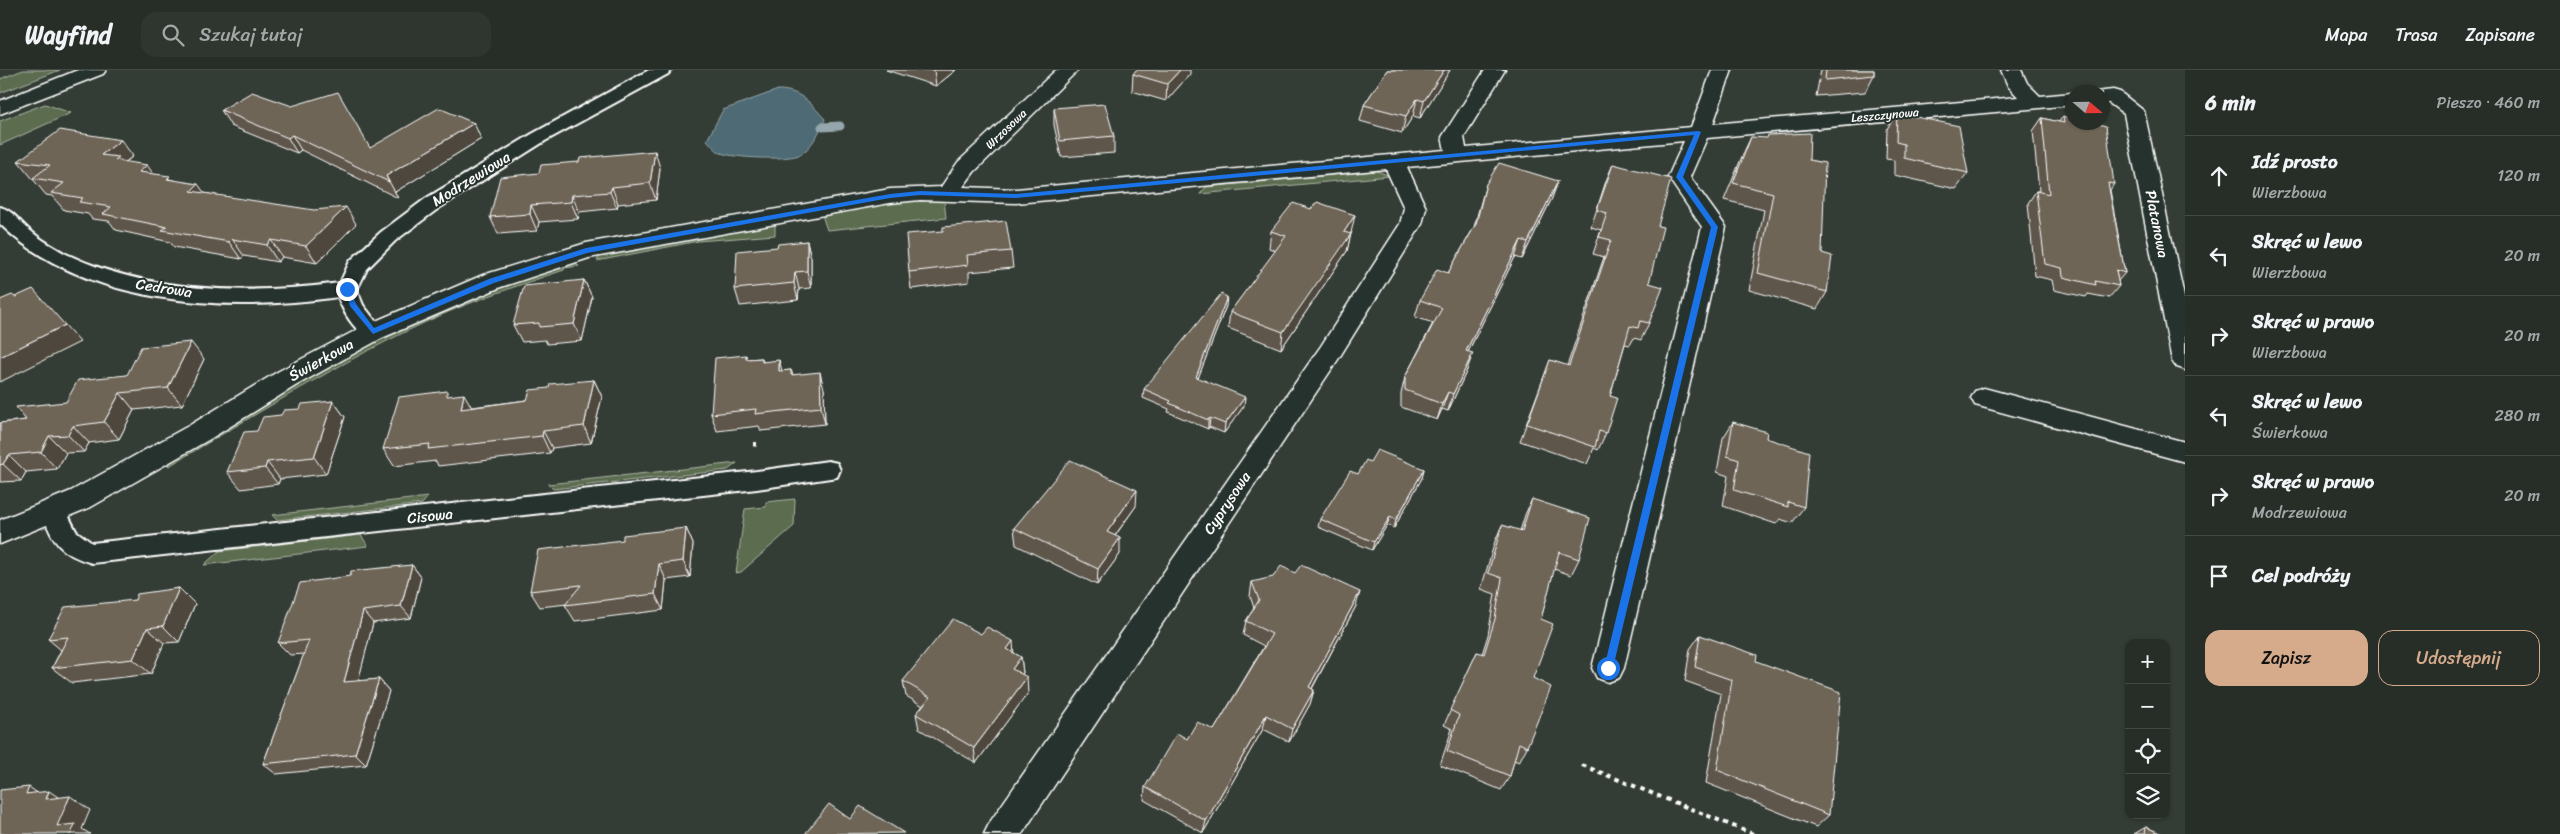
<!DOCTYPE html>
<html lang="pl">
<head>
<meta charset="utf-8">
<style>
	body { margin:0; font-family:Sriracha,sans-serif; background:#2f3630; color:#f1f3f6 }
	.controls { position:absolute; right:15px; bottom:15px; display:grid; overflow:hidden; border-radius:10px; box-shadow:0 1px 4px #0004 }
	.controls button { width:45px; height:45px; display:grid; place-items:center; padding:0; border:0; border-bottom:1px solid #434a45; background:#272e28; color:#f1f3f6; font:25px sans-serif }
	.compass { position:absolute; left:2065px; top:15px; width:45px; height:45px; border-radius:50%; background:#272e28; box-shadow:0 1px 4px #0004; rotate:110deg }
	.stop { position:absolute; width:15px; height:15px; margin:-11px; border:4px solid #1a73e8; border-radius:50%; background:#fff }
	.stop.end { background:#1a73e8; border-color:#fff; box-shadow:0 1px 5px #0008 }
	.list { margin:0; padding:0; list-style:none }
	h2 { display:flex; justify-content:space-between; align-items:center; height:65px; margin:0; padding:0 20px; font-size:21px }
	h2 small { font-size:16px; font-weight:400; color:#a4a8a8 }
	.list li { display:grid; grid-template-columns:32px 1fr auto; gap:15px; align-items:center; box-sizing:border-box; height:80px; padding:0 20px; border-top:1px solid #434a45 }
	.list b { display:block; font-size:19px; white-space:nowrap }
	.list p { margin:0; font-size:16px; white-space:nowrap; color:#a4a8a8 }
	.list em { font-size:16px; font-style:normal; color:#a4a8a8 }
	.actions { display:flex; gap:10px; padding:15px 20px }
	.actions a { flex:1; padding:11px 0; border:1px solid #d6ab8b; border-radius:15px; text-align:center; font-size:18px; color:#d6ab8b }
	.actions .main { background:#d6ab8b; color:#111 }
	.icon { flex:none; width:28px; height:28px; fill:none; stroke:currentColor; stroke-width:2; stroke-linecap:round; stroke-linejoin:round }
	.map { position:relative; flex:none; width:2185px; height:764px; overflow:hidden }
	header { display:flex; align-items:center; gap:30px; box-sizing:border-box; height:70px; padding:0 25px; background:#272e28; border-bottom:1px solid #434a45 }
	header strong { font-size:24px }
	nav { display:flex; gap:28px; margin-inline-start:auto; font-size:18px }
	.search { width:350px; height:45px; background:#2f3630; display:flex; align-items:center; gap:12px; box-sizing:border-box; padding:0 18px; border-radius:15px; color:#a4a8a8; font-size:19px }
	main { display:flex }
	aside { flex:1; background:#272e28 }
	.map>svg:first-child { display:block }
	.green { fill:#5b6c4f; stroke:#adb6a7 }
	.water { fill:#4e6b74; stroke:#95a6ac }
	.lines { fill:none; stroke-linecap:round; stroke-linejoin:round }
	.stream { stroke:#95a6ac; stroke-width:9 }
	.lane-casing { stroke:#fff; stroke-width:4 }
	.street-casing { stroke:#fff; stroke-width:3 }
	.secondary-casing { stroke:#fff; stroke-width:3 }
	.path { stroke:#fff; stroke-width:4; stroke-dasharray:4.5 4.5; stroke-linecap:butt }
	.lane { fill:#26332d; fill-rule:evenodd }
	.street { fill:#26332d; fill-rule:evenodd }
	.secondary { fill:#26332d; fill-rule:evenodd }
	.wall { fill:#5f574b; stroke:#fff }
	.shaded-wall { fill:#4d473d; stroke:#fff }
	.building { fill:#6e6557; stroke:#fff }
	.route { fill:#1a73e8 }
	.labels { text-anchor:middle; stroke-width:4; stroke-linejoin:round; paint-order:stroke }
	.far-street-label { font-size:12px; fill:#fff; stroke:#26332d }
	.street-label { font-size:15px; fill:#fff; stroke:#26332d }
</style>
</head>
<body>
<header>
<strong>Wayfind</strong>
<div class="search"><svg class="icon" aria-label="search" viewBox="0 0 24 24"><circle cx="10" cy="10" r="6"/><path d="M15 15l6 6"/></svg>Szukaj tutaj</div>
<nav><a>Mapa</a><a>Trasa</a><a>Zapisane</a></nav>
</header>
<main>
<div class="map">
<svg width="2185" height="764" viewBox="0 0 2185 764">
	<rect width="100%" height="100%" fill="#343d35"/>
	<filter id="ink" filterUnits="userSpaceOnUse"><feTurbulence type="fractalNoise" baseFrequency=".02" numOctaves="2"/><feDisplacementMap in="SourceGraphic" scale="10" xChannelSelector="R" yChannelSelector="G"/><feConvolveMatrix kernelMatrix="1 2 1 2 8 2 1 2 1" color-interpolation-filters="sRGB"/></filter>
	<g filter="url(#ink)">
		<path class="green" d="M23,0H60L0,23V9Z
			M45,34L71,43L0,75V51Z
			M1377,101L1390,106L1200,124L1206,117Z
			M913,129L944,130L946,148L827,160L822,145Z
			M775,154V165L698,171L597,191L600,185Z
			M573,192L579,196L564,198V200C519,215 475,230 432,249C341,291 255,345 169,396L166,393L365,274L477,225Z
			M737,393L728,400L553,419L548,414Z
			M428,427L422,434L277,450L272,445Z
			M795,429L794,456L741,502L736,503L745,439L766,437V432Z
			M361,465L368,476L204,495L219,481Z"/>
		<path class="water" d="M778,20C801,20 811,34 825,49C821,60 811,78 801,84C789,91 734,88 721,83C716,81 711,74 707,70L723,40Z"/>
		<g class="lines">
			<path class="stream" d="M822,57L840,56"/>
			<defs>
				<path id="lane" d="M649,0H671L668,4L545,71L439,138L395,171L367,199L357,220L363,235L384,262L381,267C360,273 344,244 338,227C228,243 84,236 0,154V137C13,140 21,154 32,162C41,170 54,177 64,183C149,224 248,225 340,213L350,191L381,162L425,129L532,64Z
					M828,391L837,393L840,400L837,407L757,419L92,493C60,484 53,473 42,442L45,435L54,432L63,435L76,461L92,473L757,401Z"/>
				<path id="street" d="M1056,0H1078L974,102L963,117L1016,119L1445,80L1442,67L1485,0H1505L1464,67L1466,78L1691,57L1712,0H1732L1713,54L2018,27L2008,16L2001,0H2021L2027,13L2040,26L2072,23V35L1707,68L1690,107L1726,157L1624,598L1619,608L1608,612L1597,608L1592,598L1702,157L1668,107L1684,71L1407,97L1426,138L1422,154L1339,288L1022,764H984L990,752L1321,276L1400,154L1404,138L1386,99L1016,133L920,130L890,133L589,188L501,217L382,268L297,315L210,369L91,437L0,474V450L71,421L190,355L279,301L364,256L483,205L586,173L890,119L941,117L958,92Z
					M2113,20L2120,22L2144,41L2185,231V300L2176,297L2172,291L2124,44L2109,33H2102V22H2095Z
					M1984,318L2185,372V392L1975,335L1971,328L1975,321Z"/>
				<path id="secondary" d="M78,0H106L103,4L0,44V31Z"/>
			</defs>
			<use href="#lane" class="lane-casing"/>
			<use href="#street" class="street-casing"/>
			<use href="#secondary" class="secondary-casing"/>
			<path class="path" d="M755,372V379
				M1582,695L1753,764"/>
			<use href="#lane" class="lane"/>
			<use href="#street" class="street"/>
			<use href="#secondary" class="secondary"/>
		</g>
		<path class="wall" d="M886,0H956L936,16Z
			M1387,0H1450L1420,48L1413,46L1402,63L1360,51L1364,35Z
			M1821,0H1874V5L1865,22L1816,26Z
			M1133,4H1190L1166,31L1132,21Z
			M1054,38L1114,66V83L1061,87L1054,55Z
			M221,40L370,78L481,69L395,122L398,128L301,80L297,83L231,56Z
			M1897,43L1968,103L1956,119L1894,105V90L1886,89L1887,59Z
			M2063,46L2114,114L2110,120L2125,203L2118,211L2119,216L2109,228L2088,224L2086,227L2054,220L2052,210L2035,206L2028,133L2036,121H2039L2033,61L2042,48L2059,52Z
			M1751,67L1809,90L1827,222L1817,239L1749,220L1764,140L1724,130L1743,84Z
			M133,86L126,92L153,104L173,110L204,123L356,154L317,193L282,187L278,192L244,186L241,189L174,177L170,172L116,160L109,151L92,149L88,144L64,140L52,126L46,125L18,91Z
			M1613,94L1658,156L1649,213V253L1641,270L1634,268L1630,275L1625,274L1610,326L1606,363L1598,380L1594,378L1587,394L1520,371L1550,290L1567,296L1604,187L1593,184L1601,160L1591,157L1606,111Z
			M660,98L656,130L618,134L617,138L579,142L578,149L539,152L537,161L498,164L490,147Z
			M1558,111L1552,128L1522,189L1515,187L1468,282L1467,300L1448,341L1442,339L1437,350L1401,337V324L1405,307L1433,253L1415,247L1420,230L1448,203L1474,157L1486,114Z
			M943,161L1011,181L1013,198L969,202V212L911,219L909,202Z
			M1271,161L1352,162L1351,164L1347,181L1281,279L1228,258L1230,242L1276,181L1269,178Z
			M807,171L811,188V218L799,219L798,230L740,236L735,219L777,177Z
			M584,210L592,227L582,271L547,274L545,270L522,272L513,255Z
			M1226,236L1198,308L1244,336L1224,363L1209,357L1208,359L1168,342L1169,339L1143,328L1144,319Z
			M746,285L747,289L762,288L763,292L782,301L791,300L793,305L824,319L825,354L761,361L759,356L717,361L711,344Z
			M204,289L182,335L134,340L119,369L89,373L84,382L66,383L57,399L26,402L21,411L0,412V353L26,350L127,305Z
			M594,310L602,327L591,373L552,378L550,383L438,396L436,391L394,396L383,379L450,326L472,337L527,330L549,318Z
			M333,331L345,347L326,404L280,409L278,414L241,419L227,402L257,361L281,345L300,339Z
			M1733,352L1766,368L1804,437L1792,453L1780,449L1776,454L1723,436L1728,406L1717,402L1723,368Z
			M1370,392L1424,399L1422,408L1394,458L1387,455L1372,480L1318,457L1320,449L1358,404Z
			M1532,429L1579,489L1571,505L1554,499L1541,549L1533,608L1527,677L1519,692L1514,690L1510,706L1501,720L1440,695L1452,659L1444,655L1477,582L1482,584L1488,565L1495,524L1481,519L1495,471L1502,455L1520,461L1525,445Z
			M1136,436L1115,466L1120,484L1097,515L1016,475L1014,458Z
			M686,458L693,474L690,507L666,510L663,540L575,551L565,535L567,534L540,537L530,521L623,470Z
			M412,495L421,507L411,548L373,553L358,611L379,609L389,621L366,695L276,704L263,694L304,584L290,585L278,573L350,506Z
			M1252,512L1356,536L1312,619L1314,620L1310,634L1289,672L1263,659L1203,763L1144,730L1145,717L1187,669L1214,660L1264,576L1243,565L1246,551L1254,538L1250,526Z
			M179,518L195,534L179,572L164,573L151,604L72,613L52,598L61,580L48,569L135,530Z
			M1700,565L1756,591L1829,745L1816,757L1706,713L1721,624L1685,611L1690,579Z
			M1014,583L1021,587L1023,603L1021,604L1028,623L976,693L919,659L916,644L923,636L906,626L903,611Z
			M2146,757L2162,764H2134Z"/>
		<path class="shaded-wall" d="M934,0H956L936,16Z
			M1180,0H1190V4L1166,31L1167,14Z
			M1444,0H1450L1420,48L1424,31Z
			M1417,29L1413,46L1402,63L1406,46Z
			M474,53L481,69L395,122L386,106Z
			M292,65L301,80L297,83L288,68Z
			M121,70L133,86L123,94L101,85Z
			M655,81L660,98L656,130L650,113Z
			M147,95L159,112L139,102Z
			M1558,111L1552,128L1522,189L1528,172Z
			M198,114L210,131L191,121Z
			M612,117L618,134L617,138L610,122Z
			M572,125L579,142L578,149L571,132Z
			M531,135L539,152L537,161L530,144Z
			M346,137L356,154L317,193L306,176Z
			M1355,145L1347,181L1281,279L1283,262L1344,162Z
			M232,169L244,186L241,189L229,172Z
			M271,170L282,187L278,192L267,175Z
			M1521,170L1515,187L1460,298L1466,281Z
			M807,171L811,188V218L807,201Z
			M795,202L799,219L798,230L794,213Z
			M584,210L592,227L582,271L574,254Z
			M1227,227L1226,236L1195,316L1196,307Z
			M65,255L80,272L0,312V287Z
			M191,272L204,289L182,335L168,318Z
			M1473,283L1467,300L1448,341L1453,324Z
			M779,290L784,307L779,301Z
			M820,302L824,319L825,354L821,337Z
			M594,310L602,327L591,373L584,356Z
			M1448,322L1442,339L1437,350L1442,334Z
			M120,323L134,340L119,369L104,352Z
			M464,324L474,341L461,339Z
			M1245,327L1244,336L1224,363L1225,354Z
			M333,331L345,347L326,404L314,387Z
			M1210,348L1209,357L1208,359V350Z
			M73,356L89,373L84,382L68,365Z
			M543,361L552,378L550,383L542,366Z
			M49,366L66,383L57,399L41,382Z
			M9,385L26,402L21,411L3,394Z
			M267,392L280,409L278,414L265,398Z
			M1424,399L1422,408L1394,458L1396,450Z
			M1137,420L1136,436L1106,478L1107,462Z
			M1390,447L1387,455L1372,480L1374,472Z
			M686,458L693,474L690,507L683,491Z
			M1120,468V484L1097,515L1098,499Z
			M659,494L666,510L663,540L655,524Z
			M412,495L421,507L411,548L401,536Z
			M179,518L195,534L179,572L163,556Z
			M1360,522L1356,536L1305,631L1309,617Z
			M363,541L373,553L355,624L344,612Z
			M147,558L164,573L151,604L133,589Z
			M1013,571L1014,586L1007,579Z
			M1021,587L1023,603L1013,614L1012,599Z
			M1027,607L1028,623L976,693L974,678Z
			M379,609L389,621L366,695L355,684Z
			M1314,620L1310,634L1289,672L1292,659Z
			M1266,645L1263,659L1203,763L1206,751Z
			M29,717L46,729L49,721L67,733L70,726L90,740L82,759L90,764H69L57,756L26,724Z"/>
		<path class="building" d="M1136,0H1180L1167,14L1133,4Z
			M1387,0H1444L1424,31L1417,29L1406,46L1364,35Z
			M1826,0H1874V5L1825,10Z
			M252,22L292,36L338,22L370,78L439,38L474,53L386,106L389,112L292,65L288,68L221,40Z
			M1105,34L1114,66L1060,71L1054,38Z
			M1897,43L1959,56L1968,103L1904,88V74L1896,72Z
			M2063,46L2072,49V52H2091L2106,56L2114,114L2108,113L2125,203L2116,200L2119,216L2095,211L2096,215L2063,207L2062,198L2045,194L2036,121L2049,124L2042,48L2064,53Z
			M60,60L121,70L101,85L119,87L115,90L147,95L139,102L170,106L167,109L198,114L191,121L314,140L346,137L306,176L271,170L267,175L232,169L229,172L162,160L167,157L103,144L111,137L79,132L83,128L51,123L64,113L33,108L50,95L18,91Z
			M1810,63L1809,90L1825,93L1822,183L1832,186L1827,222L1758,203L1773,123L1733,113L1751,67L1767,68L1768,65Z
			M655,81L650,113L612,117L610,122L572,125L571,132L531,135L530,144L490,147L500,107L539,103L541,95L579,92L580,88Z
			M1499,93L1558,111L1528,172L1521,170L1466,281L1473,283L1453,324L1448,322L1442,334L1405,320V307L1442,238L1420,230L1437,199L1448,203L1476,154L1486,114Z
			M1613,94L1671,109L1658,156L1663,157L1649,213L1663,217L1649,253L1640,251L1638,258L1630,256L1610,326L1617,328L1606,363L1599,361L1595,377L1527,354L1550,290L1569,296L1611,170L1599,167L1607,143L1597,140Z
			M1317,132L1355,145L1344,162L1351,164L1283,262L1230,242L1286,166L1271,161L1293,133L1311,139Z
			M1006,151L1011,181L967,185L968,195L909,202L906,164L943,161V157Z
			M807,171V201L795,202L794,213L735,219L737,181L777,177L778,174Z
			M584,210L574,254L539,257V253L513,255L524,216Z
			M33,219L65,255L0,287V230L12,225L15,227Z
			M1221,224L1227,227L1196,307L1245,327L1225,354L1210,348L1208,350L1169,333L1171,331L1144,319Z
			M191,272L168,318L120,323L104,352L73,356L68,365L49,366L41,382L9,385L3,394L0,395V353L26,350L16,337L66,332L78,310L127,305L141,277Z
			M746,285V289L762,288V292L779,290V301L791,300V305L820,302L821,337L755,344L756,339L711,344L715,288Z
			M594,310L584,356L543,361L542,366L508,370L428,379L430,374L383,379L399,327L447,321V326L464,324L461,339L527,330L530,320L549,318L550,314Z
			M333,331L314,387L267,392L265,398L227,402L244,362L257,361L263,347L281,345L284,340L300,339L302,334Z
			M1733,352L1767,362L1766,368L1809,382L1804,437L1788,432V437L1734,420L1739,390L1727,386Z
			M1377,380L1424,399L1396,450L1390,447L1374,472L1320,449L1350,401L1358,404L1366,390L1370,392Z
			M1070,390L1137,420L1107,462L1120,468L1098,499L1014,458Z
			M1532,429L1590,448L1579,489L1559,482L1541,549L1553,554L1533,608L1551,617L1527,677L1519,673L1510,706L1447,681L1459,645L1450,640L1477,582L1484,584L1495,549L1502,508L1488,503L1502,455L1522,461Z
			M686,458L683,491L659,494L655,524L565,535L581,515L530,521L538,480L623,470V465Z
			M412,495L401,536L363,541L344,612L379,609L355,684L263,694L309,570L278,573L300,513L350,506L351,501Z
			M1301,495L1360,522L1309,617L1314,620L1292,659L1266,645L1206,751L1145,717L1177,663L1187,669L1197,652L1214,660L1272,564L1246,551L1259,530L1252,512L1273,507L1281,496L1295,503Z
			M179,518L163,556L147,558L133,589L52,598L68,567L48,569L65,537L135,530L137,524Z
			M953,549L981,564L987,557L1013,571L1007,579L1021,587L1012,599L1027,607L974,678L916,644L930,627L903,611Z
			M1700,565L1757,585L1756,591L1841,622L1829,745L1717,700L1732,610L1695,597Z
			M29,717L26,724L49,721L46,729L70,726L57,756L75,754L71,764H0V720Z
			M829,734L850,749L860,736L904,763L805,764Z
			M2146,757L2162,764H2145Z"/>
	</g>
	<path class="route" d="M1698,61L1701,62L1683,107L1718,157L1613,598L1608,602L1604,598L1711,157L1676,107L1694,65L1016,128L920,125L890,128L587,183L494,213L373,264L350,236L344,219L350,218L356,234L374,258L489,209L586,178L890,124L920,121L1016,124Z"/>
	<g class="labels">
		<g class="far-street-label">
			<text transform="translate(1885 45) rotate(-5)" y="4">Leszczynowa</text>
			<text transform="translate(1006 59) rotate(-44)" y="4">Wrzosowa</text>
		</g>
		<g class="street-label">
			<text transform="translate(471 109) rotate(-32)" y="5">Modrzewiowa</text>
			<text transform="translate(2157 154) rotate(79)" y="5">Platanowa</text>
			<text transform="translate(164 218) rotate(9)" y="5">Cedrowa</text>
			<text transform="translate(321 290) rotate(-29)" y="5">Świerkowa</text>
			<text transform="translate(1227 433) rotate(-56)" y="5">Cyprysowa</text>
			<text transform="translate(430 446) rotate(-6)" y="5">Cisowa</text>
		</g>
	</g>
</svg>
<div class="controls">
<button>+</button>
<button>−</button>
<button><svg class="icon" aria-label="locate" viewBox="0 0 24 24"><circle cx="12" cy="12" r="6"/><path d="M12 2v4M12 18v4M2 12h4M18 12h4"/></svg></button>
<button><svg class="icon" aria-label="layers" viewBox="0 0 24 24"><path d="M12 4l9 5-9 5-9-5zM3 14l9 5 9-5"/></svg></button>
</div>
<svg class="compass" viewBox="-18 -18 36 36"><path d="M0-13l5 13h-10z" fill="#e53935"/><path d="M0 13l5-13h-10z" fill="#a4a8a8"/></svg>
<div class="stop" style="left:1608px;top:598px"></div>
<div class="stop end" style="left:347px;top:219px"></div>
</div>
<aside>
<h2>6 min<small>Pieszo · 460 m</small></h2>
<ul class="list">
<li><svg class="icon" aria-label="ahead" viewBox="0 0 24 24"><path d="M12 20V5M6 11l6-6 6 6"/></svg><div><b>Idź prosto</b><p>Wierzbowa</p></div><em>120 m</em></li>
<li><svg class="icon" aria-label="left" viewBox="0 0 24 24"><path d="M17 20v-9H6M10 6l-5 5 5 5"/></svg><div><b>Skręć w lewo</b><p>Wierzbowa</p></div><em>20 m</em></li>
<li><svg class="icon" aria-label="right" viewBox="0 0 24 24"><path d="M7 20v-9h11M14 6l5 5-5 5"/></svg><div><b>Skręć w prawo</b><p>Wierzbowa</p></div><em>20 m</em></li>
<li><svg class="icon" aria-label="left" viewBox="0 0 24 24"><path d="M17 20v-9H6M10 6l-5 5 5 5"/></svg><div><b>Skręć w lewo</b><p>Świerkowa</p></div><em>280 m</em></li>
<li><svg class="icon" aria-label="right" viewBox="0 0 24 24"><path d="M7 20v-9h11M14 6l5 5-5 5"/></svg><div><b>Skręć w prawo</b><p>Modrzewiowa</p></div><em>20 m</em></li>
<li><svg class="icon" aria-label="arrive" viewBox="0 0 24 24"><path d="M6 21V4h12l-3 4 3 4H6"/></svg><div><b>Cel podróży</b></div></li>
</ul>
<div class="actions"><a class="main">Zapisz</a><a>Udostępnij</a></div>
</aside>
</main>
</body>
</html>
